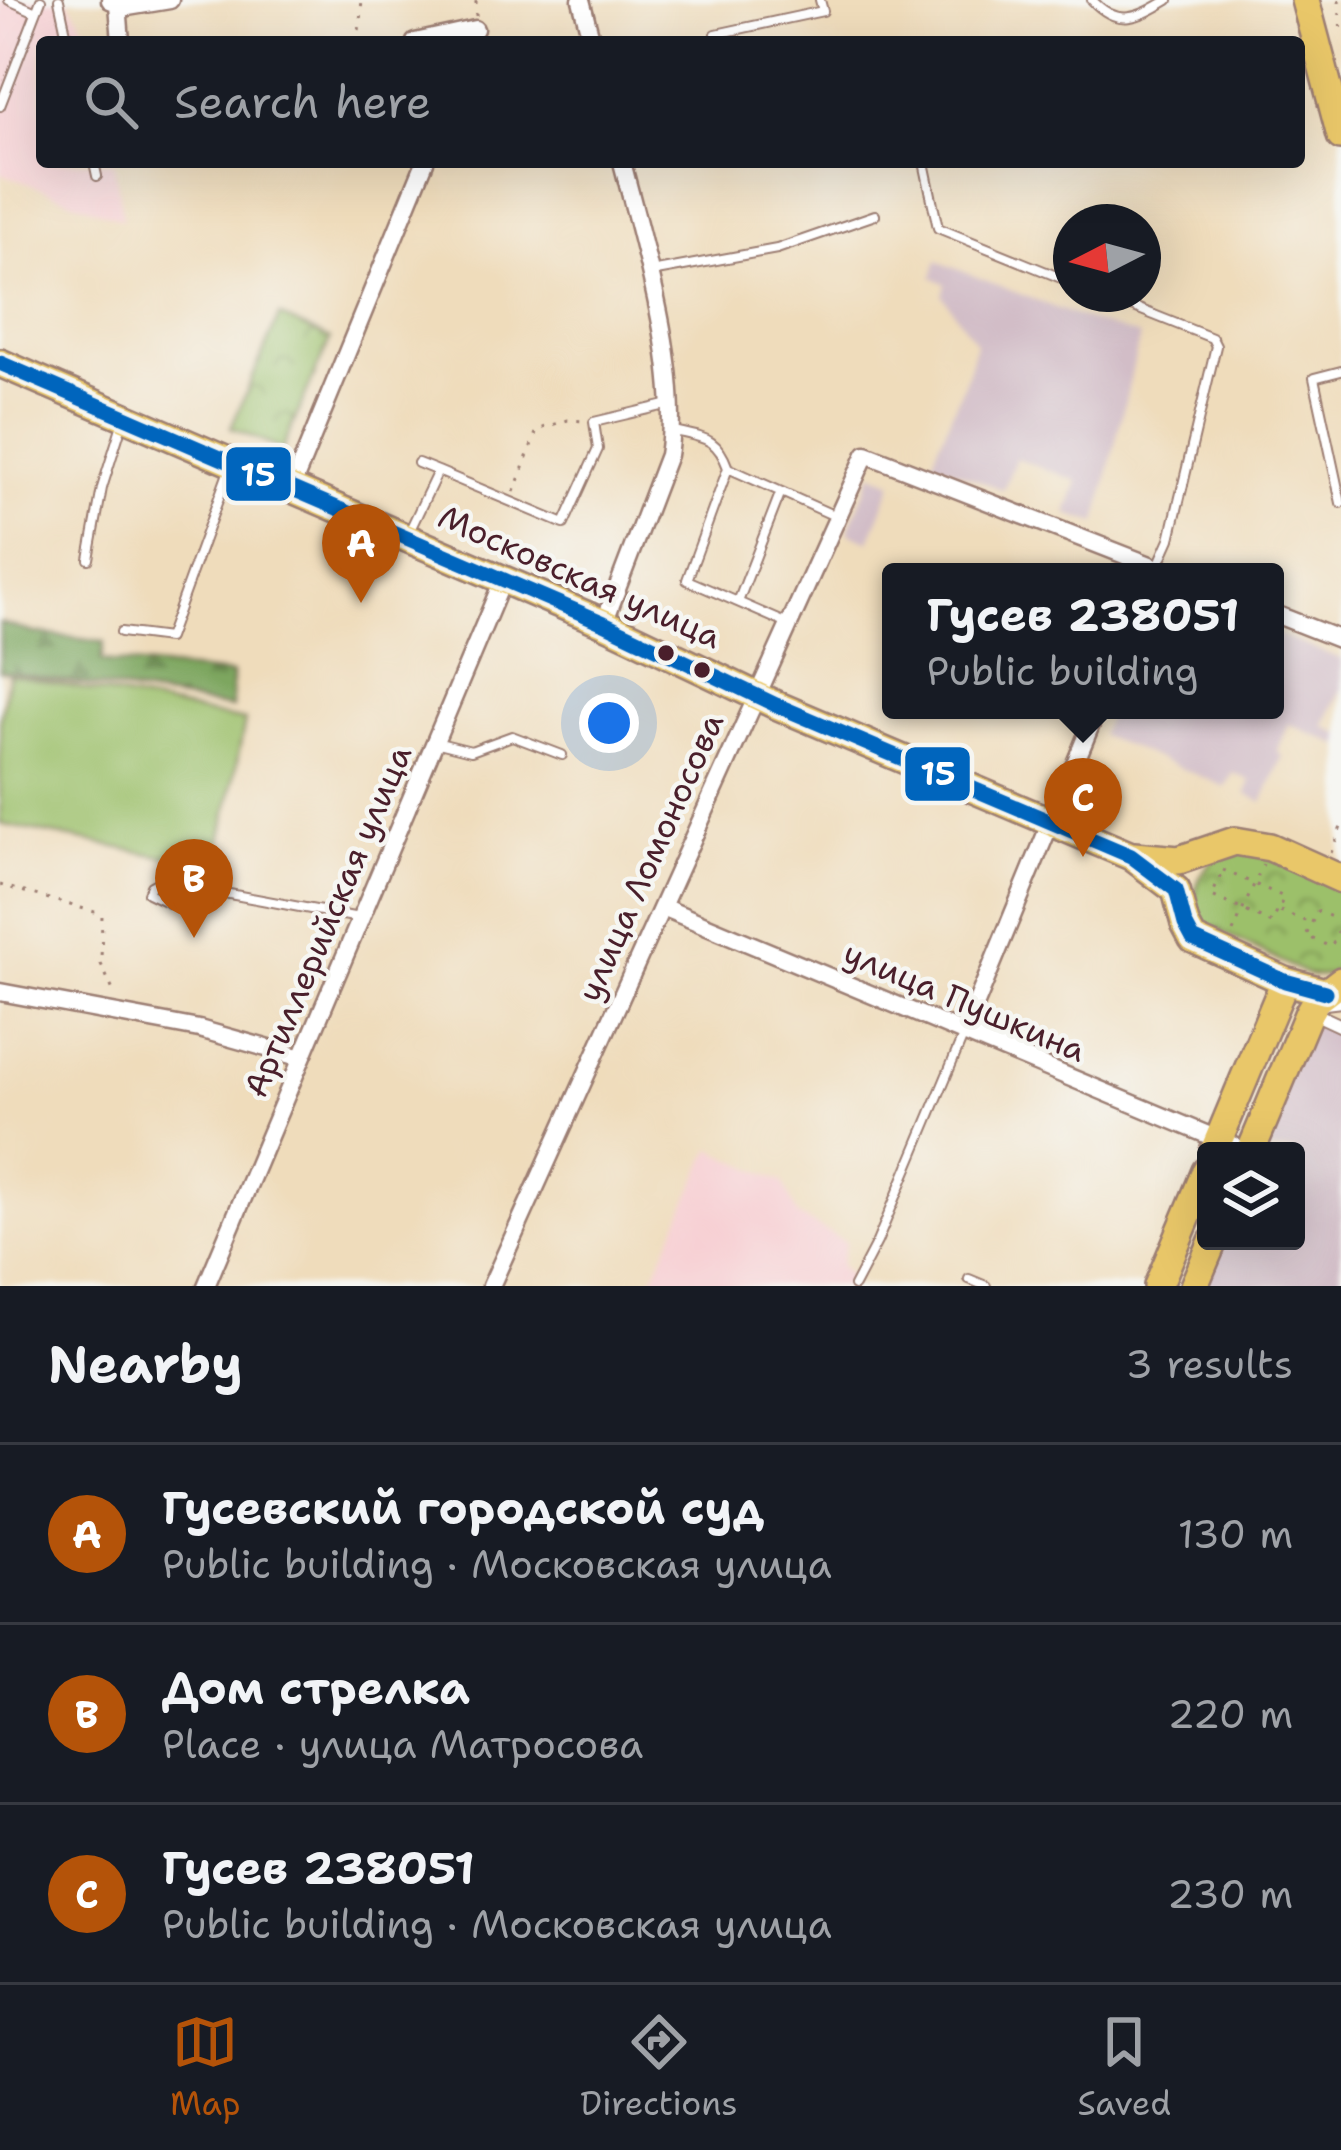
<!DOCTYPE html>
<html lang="en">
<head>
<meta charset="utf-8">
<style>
	body { margin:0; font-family:"Shantell Sans",sans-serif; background:#242831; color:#f1f3f6 }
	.controls { position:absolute; right:36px; bottom:36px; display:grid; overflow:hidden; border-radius:12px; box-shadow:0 12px 48px #0002 }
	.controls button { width:108px; height:108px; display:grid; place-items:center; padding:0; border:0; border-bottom:3px solid #363941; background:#171b24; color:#f1f3f6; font:60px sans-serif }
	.compass { position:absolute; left:1053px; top:204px; width:108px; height:108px; border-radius:50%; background:#171b24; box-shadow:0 12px 48px #0002; rotate:264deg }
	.you { position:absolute; left:609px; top:723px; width:42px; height:42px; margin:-30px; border:9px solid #fff; border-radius:50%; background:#1a73e8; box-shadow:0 0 0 18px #1a73e833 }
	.badge { display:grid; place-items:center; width:78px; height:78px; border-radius:50%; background:#b45309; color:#fff; font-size:39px; font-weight:700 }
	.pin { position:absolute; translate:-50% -99px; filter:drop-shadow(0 3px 6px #0008) }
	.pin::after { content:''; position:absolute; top:63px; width:42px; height:36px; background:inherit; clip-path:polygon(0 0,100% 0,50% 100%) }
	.popup { position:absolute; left:882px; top:563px; width:402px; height:156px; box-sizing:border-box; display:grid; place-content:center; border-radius:12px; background:#171b24; filter:drop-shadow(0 3px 9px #0005); font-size:39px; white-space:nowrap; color:#9ea1a6 }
	.popup b { font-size:45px; color:#f1f3f6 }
	.popup::after { content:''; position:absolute; left:50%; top:100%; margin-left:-24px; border:24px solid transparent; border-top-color:#171b24 }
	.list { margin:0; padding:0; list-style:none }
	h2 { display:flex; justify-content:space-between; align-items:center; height:156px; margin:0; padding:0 48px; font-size:51px }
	h2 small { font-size:39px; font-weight:400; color:#9ea1a6 }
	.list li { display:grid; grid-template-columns:78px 1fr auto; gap:36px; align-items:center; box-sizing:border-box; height:180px; padding:0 48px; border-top:3px solid #363941 }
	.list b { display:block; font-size:45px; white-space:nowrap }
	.list p { margin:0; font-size:39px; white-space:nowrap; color:#9ea1a6 }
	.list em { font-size:39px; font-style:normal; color:#9ea1a6 }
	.icon { flex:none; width:66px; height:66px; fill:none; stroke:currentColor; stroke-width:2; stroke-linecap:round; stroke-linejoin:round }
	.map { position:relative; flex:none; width:1341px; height:1286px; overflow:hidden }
	.search { position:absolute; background:#171b24; box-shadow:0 12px 48px #0002; left:36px; right:36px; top:36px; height:132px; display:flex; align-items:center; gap:30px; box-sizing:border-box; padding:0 42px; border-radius:12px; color:#9ea1a6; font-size:45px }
	.sheet { height:696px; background:#171b24 }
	nav { display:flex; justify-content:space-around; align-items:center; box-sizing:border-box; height:168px; border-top:3px solid #363941; background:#171b24; font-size:33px; color:#9ea1a6 }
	nav a { display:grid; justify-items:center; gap:6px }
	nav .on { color:#b45309 }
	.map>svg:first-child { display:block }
	.built { fill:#f7cfd3 }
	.industrial { fill:#d2bdc7 }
	.forest { fill:url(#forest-firs); stroke:#646244; stroke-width:3 }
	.park { fill:url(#park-crowns); stroke:#73704a; stroke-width:3 }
	.garden { fill:#9cc06a; stroke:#73704a; stroke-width:3 }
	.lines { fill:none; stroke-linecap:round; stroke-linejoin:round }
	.service-casing { stroke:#9c7e73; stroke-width:12 }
	.pedestrian-casing { stroke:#9c7e73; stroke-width:16 }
	.minor-casing { stroke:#9c7e73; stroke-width:21 }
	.primary-casing { stroke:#9c7e73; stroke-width:32 }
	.path { stroke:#9c7e73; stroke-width:3; stroke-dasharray:3 9; stroke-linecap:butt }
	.service { stroke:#fff; stroke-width:8 }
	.pedestrian { stroke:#fff; stroke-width:12 }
	.minor { stroke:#fff; stroke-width:16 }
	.primary { stroke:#e9c769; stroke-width:27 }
	.bus-1-casing { stroke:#f6f6f2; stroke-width:24 }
	.bus-1 { stroke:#0065bd; stroke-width:15 }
	.bus-dot { fill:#4a1f2b; stroke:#f6f6f2; stroke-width:4.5 }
	.labels { text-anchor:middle; stroke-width:9; stroke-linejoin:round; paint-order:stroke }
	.street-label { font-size:33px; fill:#4a1f2b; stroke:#f6f6f2 }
	.line-badge { stroke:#f6f6f2; stroke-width:4.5 }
	.badge-label { font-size:33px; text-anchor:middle; font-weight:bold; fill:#fff }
</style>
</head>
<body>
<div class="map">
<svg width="1341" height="1286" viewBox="0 0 1341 1286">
	<defs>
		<pattern id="forest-firs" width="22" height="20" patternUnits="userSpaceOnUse" patternTransform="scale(3)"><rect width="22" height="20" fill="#7da65e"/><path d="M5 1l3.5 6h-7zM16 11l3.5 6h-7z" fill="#68874e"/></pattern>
		<pattern id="park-crowns" width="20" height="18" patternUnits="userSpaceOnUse" patternTransform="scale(3)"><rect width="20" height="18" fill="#9cc06a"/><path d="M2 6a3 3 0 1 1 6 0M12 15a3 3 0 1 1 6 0" fill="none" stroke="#819b57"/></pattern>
	</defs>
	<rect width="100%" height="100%" fill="#f6f6f2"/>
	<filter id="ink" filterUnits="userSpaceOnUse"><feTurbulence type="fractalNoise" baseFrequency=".00833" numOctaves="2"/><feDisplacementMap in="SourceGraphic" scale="24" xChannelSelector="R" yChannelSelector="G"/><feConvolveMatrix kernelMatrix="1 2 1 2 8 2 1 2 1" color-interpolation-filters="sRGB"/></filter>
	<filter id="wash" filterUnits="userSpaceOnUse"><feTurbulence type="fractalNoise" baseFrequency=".004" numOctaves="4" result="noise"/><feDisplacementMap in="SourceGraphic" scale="48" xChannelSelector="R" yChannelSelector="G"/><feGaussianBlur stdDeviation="2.7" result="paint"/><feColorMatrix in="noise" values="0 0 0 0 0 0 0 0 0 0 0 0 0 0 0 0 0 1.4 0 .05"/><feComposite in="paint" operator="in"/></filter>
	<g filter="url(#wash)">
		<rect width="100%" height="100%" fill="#efdcbb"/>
		<path class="built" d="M0,0H68L95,42H42V162H114L123,220L0,173Z
			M711,1149L783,1182L798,1216L846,1242L840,1265L854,1281L849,1286H649Z"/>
		<path class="industrial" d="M937,261L1086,320L1140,336L1097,523L1067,514L1078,481L1016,458L1003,490L932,461L965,381L976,343L942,295L946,284L932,277Z
			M872,473L893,482L870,541L848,532Z
			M1275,634L1341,659V689L1324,726L1341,734V746L1289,724L1277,752L1283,756L1263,802L1246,794L1251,781L1233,773L1226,787L1100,735L1111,710H1275Z
			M1311,1014L1341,1028V1286H1203L1221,1241H1296V1151H1256Z"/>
		<path class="forest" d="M0,623L35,633L104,642L101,661L232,674V708L0,671Z"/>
		<path class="park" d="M279,316L330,339L282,450L231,428Z
			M1234,843L1341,885V967C1331,976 1319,979 1306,974L1199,921C1186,886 1206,862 1234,843Z"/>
		<path class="garden" d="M9,674L245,721L216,867L0,824V720Z"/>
	</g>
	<g filter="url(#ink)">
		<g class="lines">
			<defs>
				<path id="service" d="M9,0L36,12
					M59,0L68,42
					M1092,0C1118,28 1138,18 1168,0
					M716,34L823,11L820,0
					M0,106L41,0
					M94,162L97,176
					M924,162L938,228L1071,282
					M651,272L777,249L875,215
					M1101,294L1212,338L1216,346L1170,539L1157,568
					M1341,371L1314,378L1341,503
					M674,431C704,438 717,437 728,468L835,516
					M418,463L438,471
					M728,468L687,580L788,624
					M409,532L438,471L564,524L598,449L594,422L670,404
					M89,559L102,488L123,421
					M738,602L780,494
					M121,632L168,638L229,470
					M435,742L471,751L512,736L562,755
					M197,888L164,879L151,886L148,893L169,903L197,888L359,918
					M969,1279L986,1286
					M854,1286L877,1242L964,1034"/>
				<path id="pedestrian" d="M1341,1001L1325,1003L1313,1013L1341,1026"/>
				<path id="minor" d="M110,0L128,7L170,0
					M581,0L592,42
					M118,4L121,42
					M415,42L475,29
					M291,489L425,162
					M1275,614L1341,640
					M604,623L668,455C682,373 643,244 622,162
					M662,907L1246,1151
					M0,992L199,1029L302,1058
					M964,1033L1097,710
					M206,1286L503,580
					M491,1286L866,454L1168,572"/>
				<path id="primary" d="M1305,0L1341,136
					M0,363L604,623L776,705L1131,856L1176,890L1185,924L1193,939L1285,981L1325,992
					M1134,856L1179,860L1235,841L1270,847L1341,879
					M1214,1151L1285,981
					M1251,1151L1309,1012L1316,1000L1341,981
					M1158,1286L1206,1171
					M1194,1286L1213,1241"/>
			</defs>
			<use href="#service" class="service-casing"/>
			<use href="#pedestrian" class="pedestrian-casing"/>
			<use href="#minor" class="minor-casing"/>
			<use href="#primary" class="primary-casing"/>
			<path class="path" d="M1339,0L1341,35
				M476,16V0
				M358,42L362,0
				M514,492L537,430L568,420L586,421
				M1331,853L1341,827
				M1223,870L1284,897L1272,923L1212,896Z
				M0,885L102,914L101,964L115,995
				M1280,911L1310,923
				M1341,921L1317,911L1306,936L1331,947L1341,925
				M1233,932L1263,864"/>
			<use href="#service" class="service"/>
			<use href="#pedestrian" class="pedestrian"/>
			<use href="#minor" class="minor"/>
			<use href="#primary" class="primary"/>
			<defs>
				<path id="bus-1" d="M0,363L604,623L776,705L1131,856L1176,890L1185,924L1193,939L1285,981L1325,992"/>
			</defs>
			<use href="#bus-1" class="bus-1-casing"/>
			<use href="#bus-1" class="bus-1"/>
		</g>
	</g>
	<g class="bus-dot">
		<circle cx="666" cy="653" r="10"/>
		<circle cx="702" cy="670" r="10"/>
	</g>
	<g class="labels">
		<g class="street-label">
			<text transform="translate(580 576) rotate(24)" y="12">Московская улица</text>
			<text transform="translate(650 857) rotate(-66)" y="12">улица Ломоносова</text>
			<text transform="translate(327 921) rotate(-67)" y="12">Артиллерийская улица</text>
			<text transform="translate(965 1001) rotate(23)" y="12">улица Пушкина</text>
		</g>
	</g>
	<g class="line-badge">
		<rect x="224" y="445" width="69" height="58" rx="12" fill="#0065bd"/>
		<rect x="903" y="745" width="69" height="58" rx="12" fill="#0065bd"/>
	</g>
	<g class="badge-label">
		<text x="258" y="486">15</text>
		<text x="938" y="785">15</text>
	</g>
</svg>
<div class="controls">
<button><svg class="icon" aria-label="layers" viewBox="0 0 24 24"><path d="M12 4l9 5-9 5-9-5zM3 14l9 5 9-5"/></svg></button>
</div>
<svg class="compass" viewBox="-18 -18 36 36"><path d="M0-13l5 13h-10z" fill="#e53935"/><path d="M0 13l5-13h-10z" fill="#9ea1a6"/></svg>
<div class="you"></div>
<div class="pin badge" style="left:361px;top:603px">A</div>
<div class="pin badge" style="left:194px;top:938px">B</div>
<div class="pin badge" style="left:1083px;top:857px">C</div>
<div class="popup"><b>Гусев 238051</b>Public building</div>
<div class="search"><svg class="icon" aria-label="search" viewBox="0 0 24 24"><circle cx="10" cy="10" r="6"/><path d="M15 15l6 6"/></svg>Search here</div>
</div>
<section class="sheet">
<h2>Nearby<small>3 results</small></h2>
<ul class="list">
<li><span class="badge">A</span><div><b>Гусевский городской суд</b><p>Public building · Московская улица</p></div><em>130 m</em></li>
<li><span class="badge">B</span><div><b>Дом стрелка</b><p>Place · улица Матросова</p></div><em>220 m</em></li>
<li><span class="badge">C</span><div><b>Гусев 238051</b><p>Public building · Московская улица</p></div><em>230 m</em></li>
</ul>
</section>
<nav>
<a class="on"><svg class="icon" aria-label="map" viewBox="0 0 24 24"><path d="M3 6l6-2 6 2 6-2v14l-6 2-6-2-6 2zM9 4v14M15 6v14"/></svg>Map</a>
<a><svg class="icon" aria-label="directions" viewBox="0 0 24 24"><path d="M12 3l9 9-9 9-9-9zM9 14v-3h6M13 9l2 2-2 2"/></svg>Directions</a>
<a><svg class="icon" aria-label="saved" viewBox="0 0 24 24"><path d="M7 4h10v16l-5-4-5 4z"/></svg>Saved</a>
</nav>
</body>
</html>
